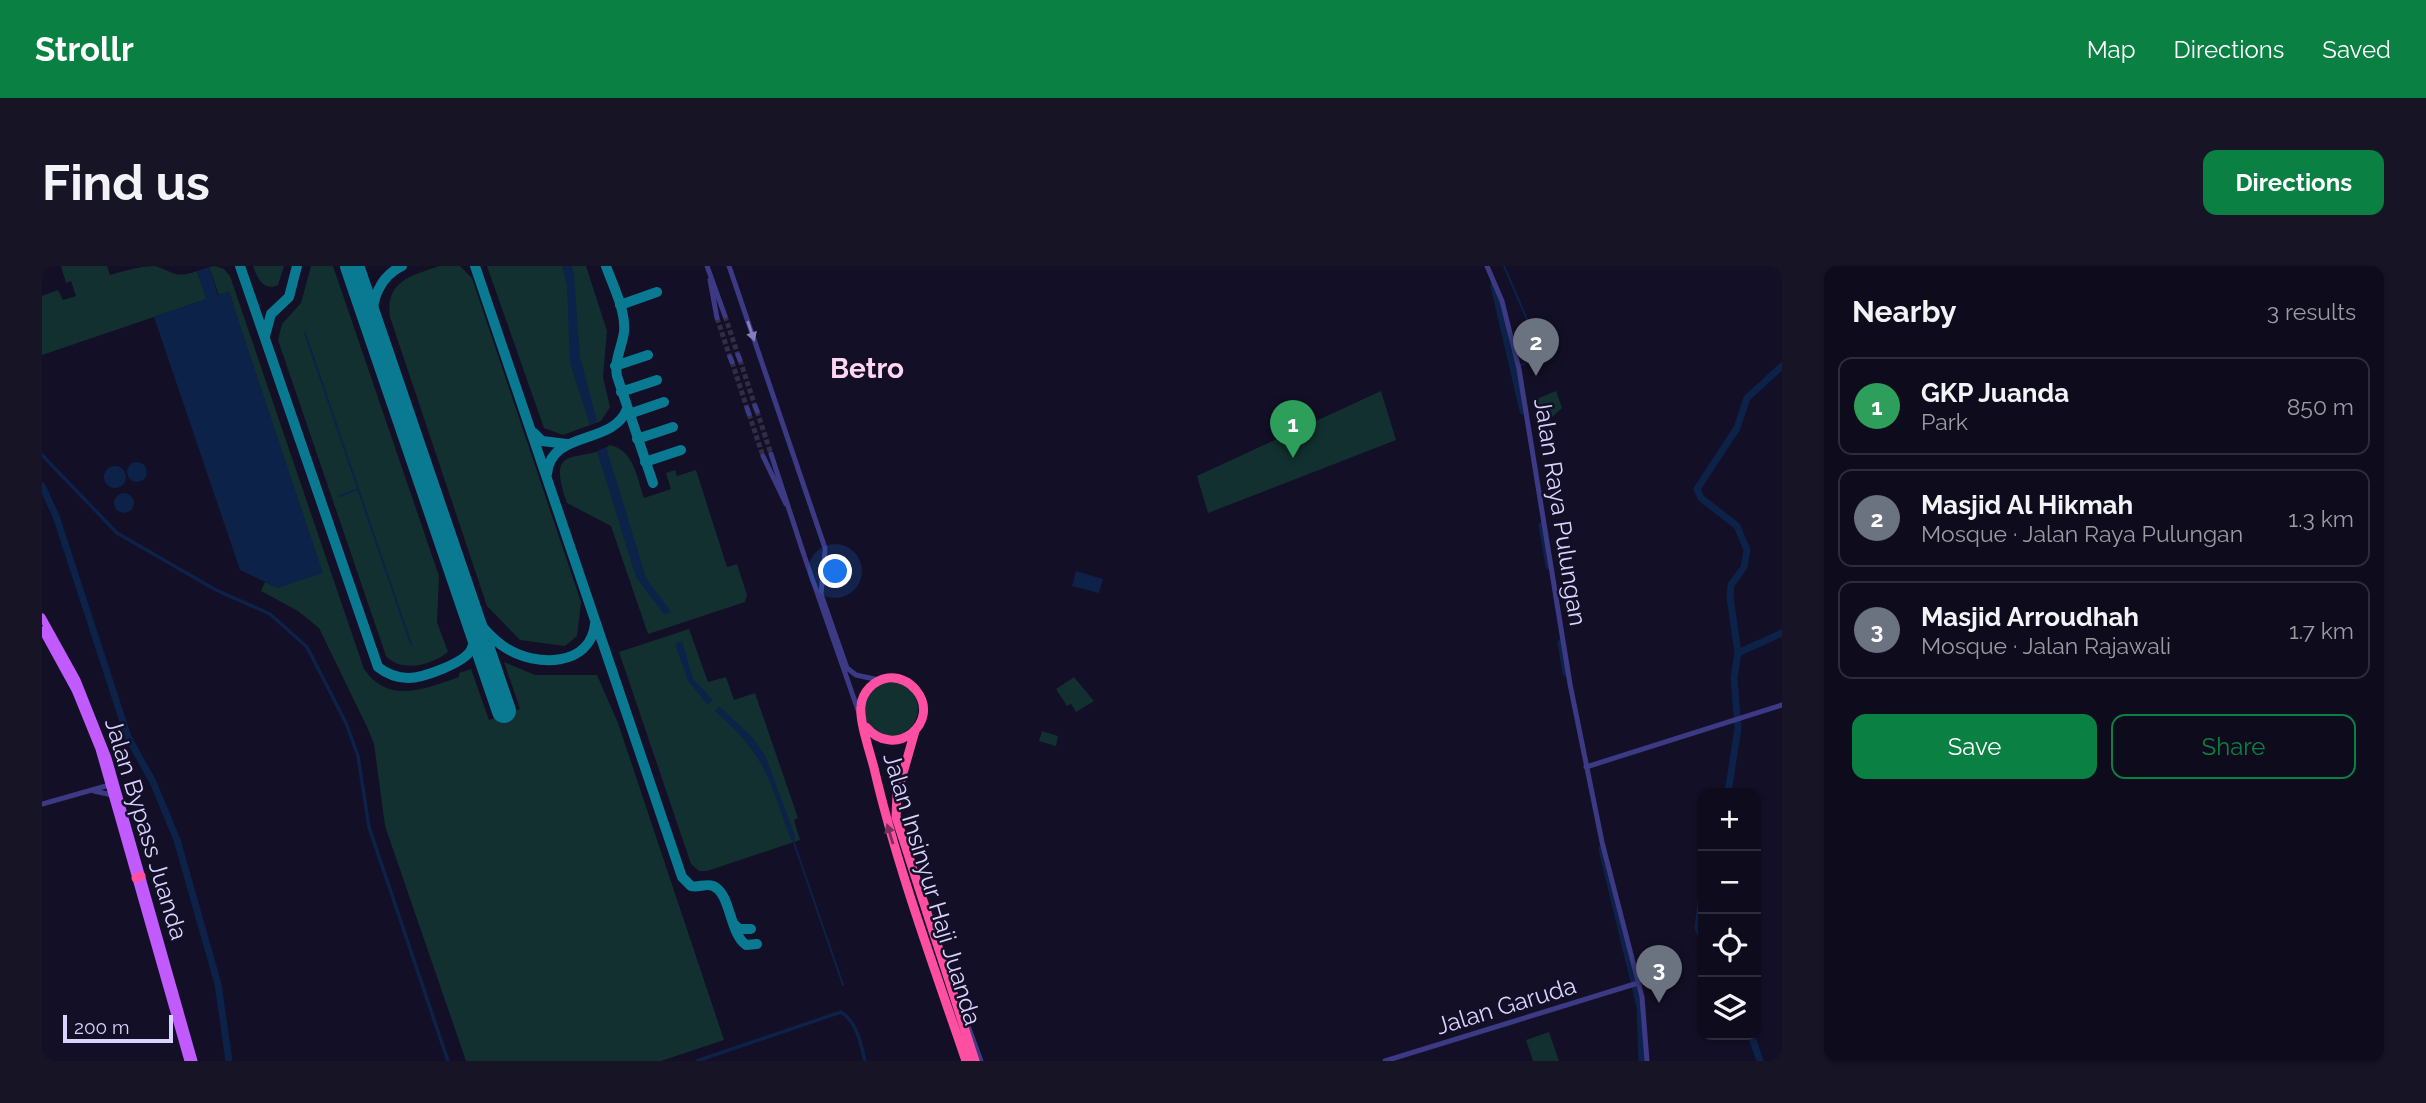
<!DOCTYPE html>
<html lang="en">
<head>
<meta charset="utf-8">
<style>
	body { margin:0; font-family:Raleway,sans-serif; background:#171425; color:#f1f3f6 }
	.controls { position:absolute; right:21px; bottom:21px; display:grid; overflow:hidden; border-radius:14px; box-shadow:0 2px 5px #0004 }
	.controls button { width:63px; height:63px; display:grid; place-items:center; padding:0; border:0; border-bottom:2px solid #2e2b3b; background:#0e0b1c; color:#f1f3f6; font:35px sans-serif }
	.scale { position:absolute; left:21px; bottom:18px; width:110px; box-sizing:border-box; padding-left:7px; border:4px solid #d9d4ff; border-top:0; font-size:19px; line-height:24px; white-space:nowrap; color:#d9d4ff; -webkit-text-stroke:5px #130f26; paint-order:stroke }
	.you { position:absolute; left:794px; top:306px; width:24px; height:24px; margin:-18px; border:5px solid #fff; border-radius:50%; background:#1a73e8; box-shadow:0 0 0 10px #1a73e833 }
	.badge { display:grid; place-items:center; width:46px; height:46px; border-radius:50%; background:#0b8043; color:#fff; font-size:23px; font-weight:700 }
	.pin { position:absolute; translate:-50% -58px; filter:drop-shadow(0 2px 4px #0008) }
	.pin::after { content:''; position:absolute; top:37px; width:24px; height:21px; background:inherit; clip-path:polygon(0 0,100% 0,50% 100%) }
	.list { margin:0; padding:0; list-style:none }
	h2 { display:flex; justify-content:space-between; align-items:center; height:91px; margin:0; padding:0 28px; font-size:30px }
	h2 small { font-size:23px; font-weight:400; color:#9b9ba3 }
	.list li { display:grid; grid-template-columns:46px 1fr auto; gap:21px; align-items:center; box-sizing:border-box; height:98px; margin:0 14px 14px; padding:0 14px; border:2px solid #2e2b3b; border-radius:14px }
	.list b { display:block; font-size:26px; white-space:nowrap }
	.list p { margin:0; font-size:23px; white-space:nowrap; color:#9b9ba3 }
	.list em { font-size:23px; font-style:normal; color:#9b9ba3 }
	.actions { display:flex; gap:14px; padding:21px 28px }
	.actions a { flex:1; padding:16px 0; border:2px solid #0b8043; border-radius:14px; text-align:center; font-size:24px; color:#0b8043 }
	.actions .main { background:#0b8043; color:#fff }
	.icon { flex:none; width:38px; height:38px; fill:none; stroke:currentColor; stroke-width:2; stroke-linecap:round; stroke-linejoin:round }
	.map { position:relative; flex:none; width:1740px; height:795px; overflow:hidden; border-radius:14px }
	header { display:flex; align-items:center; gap:42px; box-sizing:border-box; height:98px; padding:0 35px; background:#0b8043; color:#fff }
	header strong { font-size:33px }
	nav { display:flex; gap:38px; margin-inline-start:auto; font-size:24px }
	.intro { display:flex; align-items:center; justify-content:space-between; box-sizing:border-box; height:168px; padding:0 42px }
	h1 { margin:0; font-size:49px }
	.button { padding:18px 32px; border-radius:14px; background:#0b8043; color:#fff; font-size:24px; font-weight:700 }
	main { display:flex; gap:42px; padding:0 42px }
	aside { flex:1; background:#0e0b1c; border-radius:14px; box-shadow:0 2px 5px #0004 }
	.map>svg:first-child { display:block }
	.green { fill:#12302f }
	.water { fill:#0c2248 }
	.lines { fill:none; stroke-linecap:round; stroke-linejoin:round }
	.stream { stroke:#0c2248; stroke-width:2 }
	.canal { stroke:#0c2248; stroke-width:3.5 }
	.river { stroke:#0c2248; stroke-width:7 }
	.taxiway { stroke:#0a7a92; stroke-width:10 }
	.runway { stroke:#0a7a92; stroke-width:24 }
	.minor-tunnel { stroke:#312d47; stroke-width:5; stroke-dasharray:5 2.5; stroke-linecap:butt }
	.minor { stroke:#3d3a85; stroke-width:5 }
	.major { stroke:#c25bff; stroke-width:7 }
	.highway { stroke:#ff4fa3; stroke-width:9 }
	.oneway { fill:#837fbc }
	.oneway2 { fill:#7d2c5e }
	.labels { text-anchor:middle; stroke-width:5; stroke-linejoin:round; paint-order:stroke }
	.street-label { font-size:24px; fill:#d9d4ff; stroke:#130f26 }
	.quarter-label { font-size:28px; font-weight:bold; fill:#ffd6f0; stroke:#130f26 }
</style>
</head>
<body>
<header>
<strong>Strollr</strong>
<nav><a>Map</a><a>Directions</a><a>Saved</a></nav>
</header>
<div class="intro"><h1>Find us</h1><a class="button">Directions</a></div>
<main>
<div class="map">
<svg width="1740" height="795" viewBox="0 0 1740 795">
	<rect width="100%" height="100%" fill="#130f26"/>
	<path class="green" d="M19,0H65L68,9C81,5 99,0 113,0C132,6 133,13 155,5L165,33L0,89V30L16,24L21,34L34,30L29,15L24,17Z
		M173,0L182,3L188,10L322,403C347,439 382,423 417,411V407L429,403L447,454L478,443L462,396L493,409H555L576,457L682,774L619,795H424L343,560L332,478L326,463L277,362L256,345L219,325L223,316L236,322L191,38L187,26L177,29L167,1Z
		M211,0H242L236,19C222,26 215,12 211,0Z
		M269,0H291L397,310L395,356L406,386C390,399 359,407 344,390L236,74L240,58L259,37Z
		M397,0H418L430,12L539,336L535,370L523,380L478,374L445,340L348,51C343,15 369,10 397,0Z
		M445,0H544L565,65L561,111L568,141L559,155L521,169L502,162Z
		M1339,125L1354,174L1166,247L1155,210Z
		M1514,125L1520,142L1500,160L1492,134Z
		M568,179C592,184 595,212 602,232L629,223L624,207L633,204L635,210L654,204L685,301L695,298L705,329L703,336L606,368L569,260L525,237C502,173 540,200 568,179Z
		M647,363L666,416L684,411L692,434L713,427L756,552L752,554L758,574L665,605H657L649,598L577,386Z
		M1032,411L1052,435L1034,446L1029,438L1025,440L1014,423Z
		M822 443a27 27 0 1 1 54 0a27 27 0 1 1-54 0Z
		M1000,465L1016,470L1014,480L997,475Z
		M1507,766L1517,795H1491L1484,774Z"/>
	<path class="water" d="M520,0H530L532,10L538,91L555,155L548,159L528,97L525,19Z
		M167,1L176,29L187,26L281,307L236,322L198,304L112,51L164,33L155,5Z
		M564,181L604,312L629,346L622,348L594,311L555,185Z
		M85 206a10 10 0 1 1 20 0a10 10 0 1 1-20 0Z
		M62 211a11 11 0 1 1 22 0a11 11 0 1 1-22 0Z
		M72 237a10 10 0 1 1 20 0a10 10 0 1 1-20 0Z
		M1034,305L1061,313L1057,327L1030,320Z
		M640,375L651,413L670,433L669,436L665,438L646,415L633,378Z
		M677,440L710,471L723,489L754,573L749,574C727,512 724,490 673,445Z"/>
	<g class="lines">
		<path class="stream" d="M1462,0L1501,91L1473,101
			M263,67L369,378
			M298,230L316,223
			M751,574L801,719"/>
		<path class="canal" d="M0,189L75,267L174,324L228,348L265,381L304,457L316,490L327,561L406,795
			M655,795L799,746C815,756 819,778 823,795"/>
		<path class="river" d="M1452,20L1481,145
			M0,220L14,250L86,471L111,516L135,574L176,718L187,795
			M1500,260L1507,300
			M1519,377L1524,407
			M1696,387L1740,367
			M1686,527L1696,462L1692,412L1696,387L1688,331L1689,319L1702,301L1705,284L1695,260L1659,232L1655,223L1695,162L1705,132L1740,100
			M1560,583L1598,741L1600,795
			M1661,618L1656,662L1661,673
			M1709,769L1718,795"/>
		<path class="taxiway" d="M198,0L336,401C345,408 354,412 366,412C381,412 422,397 429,384C434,375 433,366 432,357
			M433,0L640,611L649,620C656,622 664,617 671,620C689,627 687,667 704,679L715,678
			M564,0C571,20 584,44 582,66C580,81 572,94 575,110L611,217
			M578,39L615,26
			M331,59C328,35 338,10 360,0
			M223,70L229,48L247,31L255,0
			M573,100L606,89
			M579,126L615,114
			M587,148L622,136
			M492,167L500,175L525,178
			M595,173L631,161
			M603,196L639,184
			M505,208C509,163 571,180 585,143
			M427,342C437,358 448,372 464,382C494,401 548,401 553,358
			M691,657L697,663H709"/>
		<path class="runway" d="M310,0L462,445"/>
		<path class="minor-tunnel" d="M683,50L696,89
			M675,52L688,91
			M698,94L713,140
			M690,96L705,142
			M715,145L729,188
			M707,148L721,190"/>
		<path class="minor" d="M665,0L683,50
			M687,0L783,282
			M1445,0L1460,35L1477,103L1528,418L1560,576L1600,731L1605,795
			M668,14L675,52
			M696,89L698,94
			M688,91L690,96
			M713,140L715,145
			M705,142L707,148
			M729,188L762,289
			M721,190L744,238
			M783,285L779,328L805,402L814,409L837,414
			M763,292L817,447
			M1544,501L1740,439
			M52,525L70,529
			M0,538L71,518
			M921,746L939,795
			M1343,795L1596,717"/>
		<path class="major" d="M0,351L35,414L66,492L152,795
			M0,364L33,424L57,483L146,795"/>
		<path class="highway" d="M824,461C853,495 900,456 874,424C867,416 857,411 846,412C832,414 820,426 819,440C817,455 828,486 832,502C855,601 891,698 924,795
			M873,465L855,528L854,551L933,795
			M94,612L99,610"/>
	</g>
	<defs><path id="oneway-solid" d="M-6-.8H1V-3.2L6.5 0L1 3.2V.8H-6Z" transform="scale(1.75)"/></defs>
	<use class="oneway" href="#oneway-solid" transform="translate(709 65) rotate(71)"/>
	<use class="oneway2" href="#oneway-solid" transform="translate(848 568) rotate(-107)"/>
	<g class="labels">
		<g class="street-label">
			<text transform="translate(1518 246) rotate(81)" y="8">Jalan Raya Pulungan</text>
			<text transform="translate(104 563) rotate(73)" y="8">Jalan Bypass Juanda</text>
			<text transform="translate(890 623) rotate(73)" y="8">Jalan Insinyur Haji Juanda</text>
			<text transform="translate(1464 740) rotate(-17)" y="8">Jalan Garuda</text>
		</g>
		<g class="quarter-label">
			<text x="825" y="112">Betro</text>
		</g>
	</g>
</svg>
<div class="controls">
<button>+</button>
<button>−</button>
<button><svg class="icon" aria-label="locate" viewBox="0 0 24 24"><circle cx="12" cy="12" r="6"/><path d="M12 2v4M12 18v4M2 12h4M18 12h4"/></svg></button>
<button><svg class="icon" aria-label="layers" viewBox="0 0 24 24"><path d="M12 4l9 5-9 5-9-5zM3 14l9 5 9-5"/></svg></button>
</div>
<div class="scale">200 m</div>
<div class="you"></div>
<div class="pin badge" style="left:1251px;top:192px;background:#2e9e5b">1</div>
<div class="pin badge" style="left:1494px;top:110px;background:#6b7280">2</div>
<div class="pin badge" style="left:1617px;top:737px;background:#6b7280">3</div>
</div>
<aside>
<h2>Nearby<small>3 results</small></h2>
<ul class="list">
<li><span class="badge" style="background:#2e9e5b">1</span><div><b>GKP Juanda</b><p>Park</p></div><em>850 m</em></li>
<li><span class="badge" style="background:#6b7280">2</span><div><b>Masjid Al Hikmah</b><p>Mosque · Jalan Raya Pulungan</p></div><em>1.3 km</em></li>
<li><span class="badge" style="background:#6b7280">3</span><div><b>Masjid Arroudhah</b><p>Mosque · Jalan Rajawali</p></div><em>1.7 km</em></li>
</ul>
<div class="actions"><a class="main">Save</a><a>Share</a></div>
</aside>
</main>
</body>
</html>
